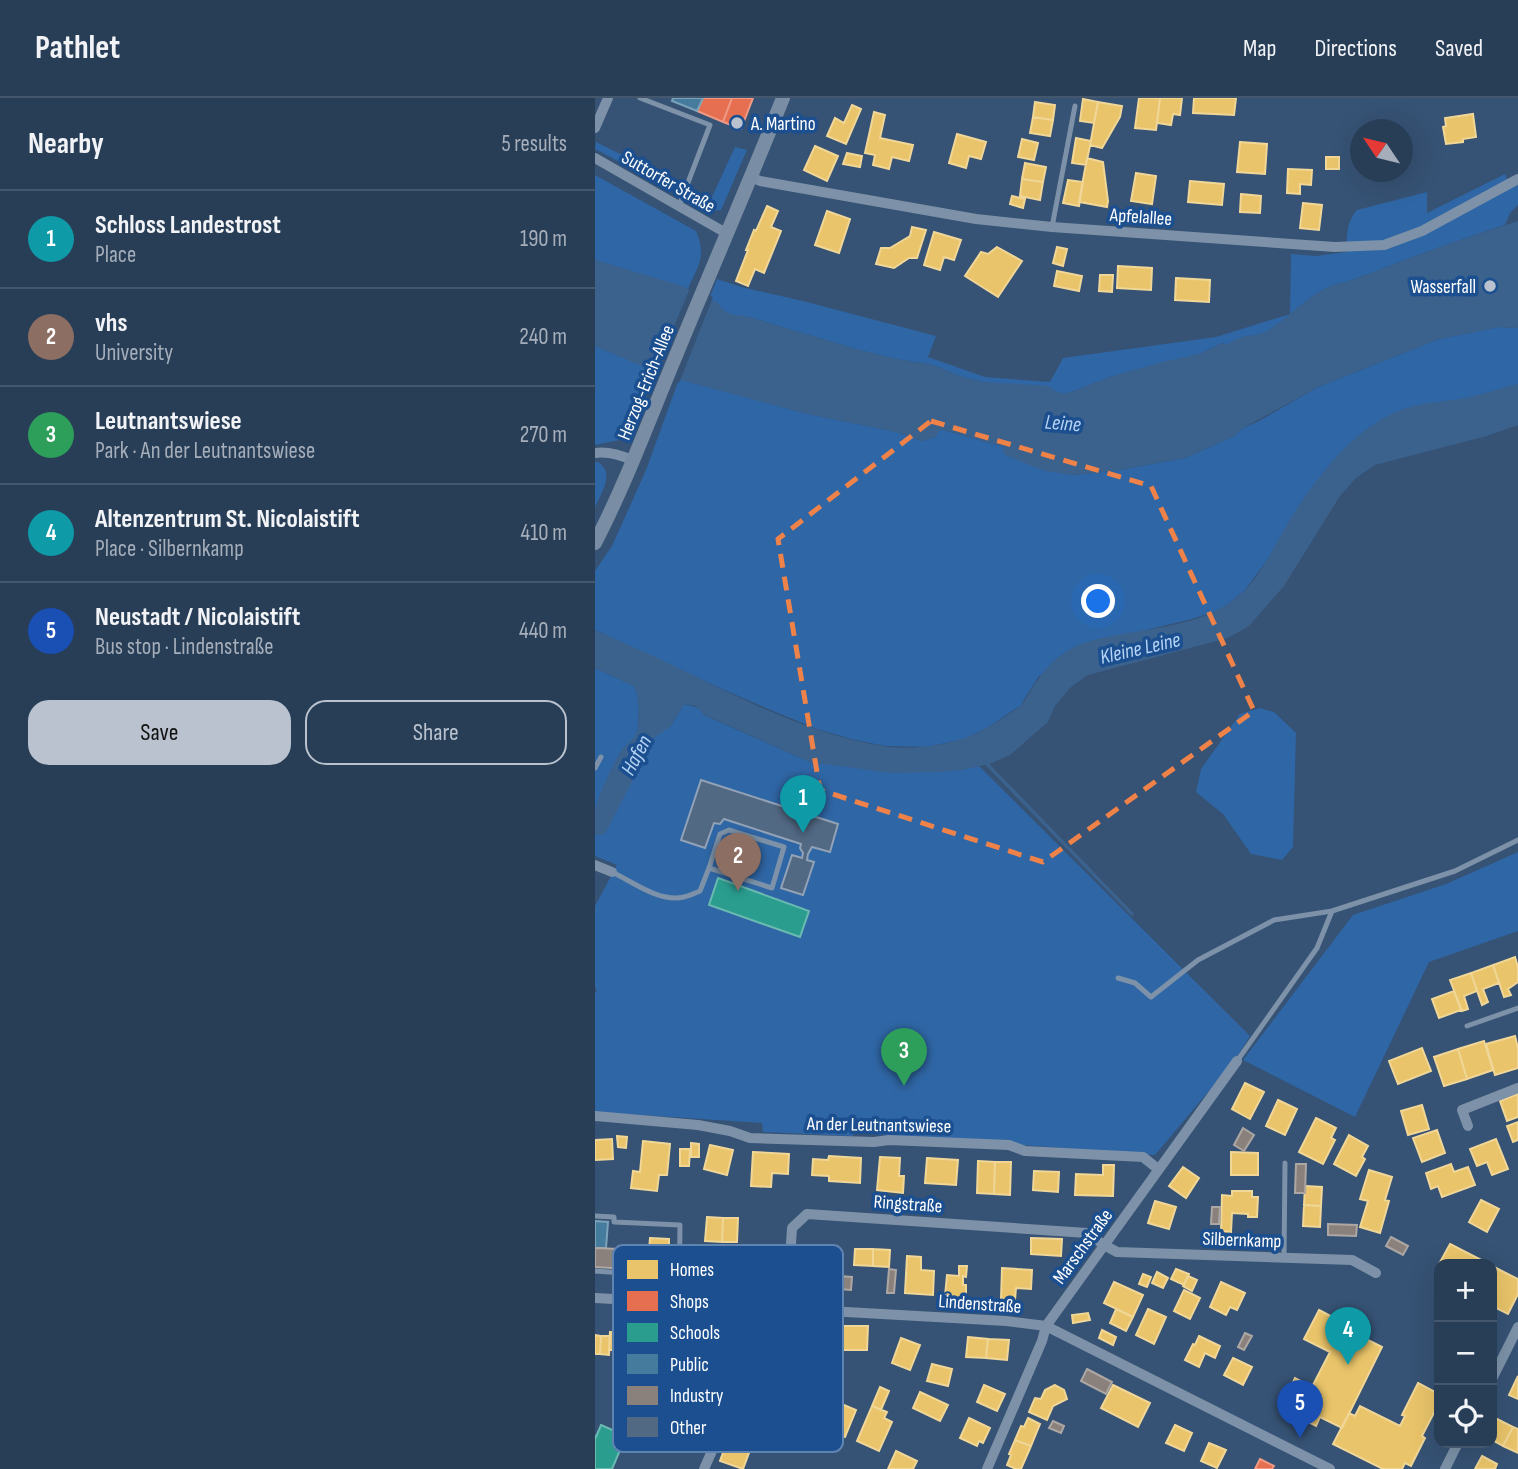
<!DOCTYPE html>
<html lang="en">
<head>
<meta charset="utf-8">
<style>
	body { margin:0; font-family:"Sofia Sans Condensed",sans-serif; background:#344961; color:#f1f3f6 }
	.controls { position:absolute; right:21px; bottom:21px; display:grid; overflow:hidden; border-radius:14px; box-shadow:0 7px 28px #0002 }
	.controls button { width:63px; height:63px; display:grid; place-items:center; padding:0; border:0; border-bottom:2px solid #44576d; background:#283e57; color:#f1f3f6; font:35px sans-serif }
	.compass { position:absolute; left:755px; top:21px; width:63px; height:63px; border-radius:50%; background:#283e57; box-shadow:0 7px 28px #0002; rotate:305deg }
	.you { position:absolute; left:504px; top:504px; width:24px; height:24px; margin:-18px; border:5px solid #fff; border-radius:50%; background:#1a73e8; box-shadow:0 0 0 10px #1a73e833 }
	.badge { display:grid; place-items:center; width:46px; height:46px; border-radius:50%; background:#b9c2ce; color:#fff; font-size:23px; font-weight:700 }
	.pin { position:absolute; translate:-50% -58px; filter:drop-shadow(0 2px 4px #0008) }
	.pin::after { content:''; position:absolute; top:37px; width:24px; height:21px; background:inherit; clip-path:polygon(0 0,100% 0,50% 100%) }
	.list { margin:0; padding:0; list-style:none }
	h2 { display:flex; justify-content:space-between; align-items:center; height:91px; margin:0; padding:0 28px; font-size:30px }
	h2 small { font-size:23px; font-weight:400; color:#a5aeba }
	.list li { display:grid; grid-template-columns:46px 1fr auto; gap:21px; align-items:center; box-sizing:border-box; height:98px; padding:0 28px; border-top:2px solid #44576d }
	.list b { display:block; font-size:26px; white-space:nowrap }
	.list p { margin:0; font-size:23px; white-space:nowrap; color:#a5aeba }
	.list em { font-size:23px; font-style:normal; color:#a5aeba }
	.actions { display:flex; gap:14px; padding:21px 28px }
	.actions a { flex:1; padding:16px 0; border:2px solid #b9c2ce; border-radius:21px; text-align:center; font-size:24px; color:#b9c2ce }
	.actions .main { background:#b9c2ce; color:#111 }
	.icon { flex:none; width:38px; height:38px; fill:none; stroke:currentColor; stroke-width:2; stroke-linecap:round; stroke-linejoin:round }
	.map { position:relative; flex:none; width:923px; height:1371px; overflow:hidden }
	header { display:flex; align-items:center; gap:42px; box-sizing:border-box; height:98px; padding:0 35px; background:#283e57; border-bottom:2px solid #44576d }
	header strong { font-size:33px }
	nav { display:flex; gap:38px; margin-inline-start:auto; font-size:24px }
	main { display:flex }
	aside { flex:1; background:#283e57 }
	.map>svg:first-child { display:block }
	.green { fill:#2f66a5 }
	.water { fill:#3b618d }
	.pier { fill:#365274 }
	.homes { fill:#e9c46a; stroke:#f0d697; stroke-width:2 }
	.shops { fill:#e76f51; stroke:#ee9a85; stroke-width:2 }
	.schools { fill:#2a9d8f; stroke:#6abab1; stroke-width:2 }
	.public { fill:#457b9d; stroke:#7da3ba; stroke-width:2 }
	.industry { fill:#8a817c; stroke:#ada7a3; stroke-width:2 }
	.lines { fill:none; stroke-linecap:round; stroke-linejoin:round }
	.stream { stroke:#3b618d; stroke-width:3.5 }
	.building { fill:#526984; stroke:#92a2b6; stroke-width:2 }
	.service { stroke:#7d92a8; stroke-width:5 }
	.minor { stroke:#7d92a8; stroke-width:10 }
	.secondary { stroke:#798da4; stroke-width:14 }
	.marked { fill:none; stroke:#ee8249; stroke-width:5; stroke-dasharray:14 9; stroke-linejoin:round }
	.poi-dot { fill:#b9c2ce; stroke:#1b4f8f; stroke-width:2.5 }
	.labels { text-anchor:middle; stroke-width:7; stroke-linejoin:round; paint-order:stroke }
	.poi-label { font-size:19px; fill:#fff; stroke:#1b4f8f; text-anchor:start }
	.street-label { font-size:19px; fill:#fff; stroke:#1b4f8f }
	.water-label { font-size:21px; font-style:italic; fill:#b5d3f5; stroke:#1b4f8f }
	.key { fill:#1b4f8f; stroke:#5f84b1; stroke-width:2 }
	.key-label { font-size:19px; fill:#fff }
</style>
</head>
<body>
<header>
<strong>Pathlet</strong>
<nav><a>Map</a><a>Directions</a><a>Saved</a></nav>
</header>
<main>
<aside>
<h2>Nearby<small>5 results</small></h2>
<ul class="list">
<li><span class="badge" style="background:#0f9aa8">1</span><div><b>Schloss Landestrost</b><p>Place</p></div><em>190 m</em></li>
<li><span class="badge" style="background:#8d6e63">2</span><div><b>vhs</b><p>University</p></div><em>240 m</em></li>
<li><span class="badge" style="background:#2e9e5b">3</span><div><b>Leutnantswiese</b><p>Park · An der Leutnantswiese</p></div><em>270 m</em></li>
<li><span class="badge" style="background:#0f9aa8">4</span><div><b>Altenzentrum St. Nicolaistift</b><p>Place · Silbernkamp</p></div><em>410 m</em></li>
<li><span class="badge" style="background:#1a4fb4">5</span><div><b>Neustadt / Nicolaistift</b><p>Bus stop · Lindenstraße</p></div><em>440 m</em></li>
</ul>
<div class="actions"><a class="main">Save</a><a>Share</a></div>
</aside>
<div class="map">
<svg width="923" height="1371" viewBox="0 0 923 1371">
	<rect width="100%" height="100%" fill="#365274"/>
	<path class="green" d="M1,44L86,86L82,94L0,51Z
		M140,49L152,52L126,112L117,113L95,101L100,93L116,101Z
		M910,76L915,87L923,84V107L915,115L910,127L842,150L752,184C720,188 699,217 673,233C659,241 649,234 633,247L627,245L605,256L515,279L474,295H465L458,292L388,284L367,279L338,267L301,261L264,252L154,219C148,219 140,218 135,216C127,213 122,205 114,201L122,181L146,189L208,203L341,238L333,259L390,279L455,284L468,260L621,239L695,216L696,156L721,158L751,154C752,140 751,124 762,112L832,94V115Z
		M0,77L101,133C112,159 103,167 93,191L0,162Z
		M904,229L923,230V286L886,297L701,413L673,461L649,493L627,511L597,521L547,533L444,578L425,608L390,631L369,641L332,649L290,648L256,641L222,631L178,613L127,591L0,532V473L17,448L51,372L84,281L213,316L302,334L327,343L340,339L345,331L409,349L477,377L518,373L590,360L639,338L648,330L662,324L723,289L844,241Z
		M0,248L58,272L37,325L25,342L0,347Z
		M0,364H3C20,375 7,394 0,409Z
		M0,570L39,588C45,600 44,616 43,629H75L89,606C99,609 103,607 109,617L215,664L366,672L384,668L655,938L640,962L560,1057L279,1036L278,1030L259,1029L258,1038L168,1034L167,1025L0,1014V895L2,892L0,890V808L22,767L0,758Z
		M665,610L679,614L701,635L698,749L687,762L656,756L628,716L601,694L606,671L645,616Z
		M923,754V833L834,864L760,1019L648,962L758,817L851,786Z"/>
	<path class="water" d="M923,123V230L904,229L844,241L723,289L648,330L639,338L590,360L518,373L477,377L450,373L410,357L408,354L409,349L346,331L340,339L327,343L302,334L213,316L97,285L54,271L0,248V162L87,188L123,205L128,212L135,216L154,219L264,252L301,261L338,267L367,279L388,284L454,288L458,292L465,295H474L515,279L567,264L605,256L627,245L633,247C647,235 655,240 670,234C698,219 718,188 752,184L842,150Z
		M923,286V327L892,338L780,367L761,380L745,398L689,488L654,528L633,540L493,577L476,589L460,608L453,624L415,657L394,666L366,672L344,674L296,675L215,664L108,616L101,608L89,606L75,629L60,639L11,734L7,737H0C0,730 0,722 0,714C2,700 18,666 26,653C30,647 38,643 41,636C46,624 45,600 39,588L0,570V532C26,544 53,555 79,568C145,600 214,636 287,648C319,653 360,647 388,632C395,628 419,614 425,608C431,602 435,593 440,586C452,567 468,552 489,545C539,529 608,533 648,494C671,471 683,439 701,412C728,372 760,330 806,312C824,305 846,304 865,301C885,297 904,291 923,286Z"/>
	<path class="pier" d="M96,188L118,199L84,285L59,276Z"/>
	<path class="homes" d="M544,0H565L561,32L540,30Z
		M565,0H587L585,17L578,16L576,27L562,25Z
		M599,0H641L639,17L598,15Z
		M488,1L503,4L499,25L485,23Z
		M440,4L460,7L458,22L438,19Z
		M503,4L527,8L525,19L507,50L495,47Z
		M257,7L266,11L251,46L232,38L240,20L249,25Z
		M279,14L290,17L285,40L318,47L314,63L297,59L294,71L278,67L280,57L270,55Z
		M878,16L881,39L868,41V44L851,46L848,29L851,28L850,20Z
		M438,19L458,22L455,38L435,35Z
		M362,36L391,44L386,61L374,58L371,70L354,65Z
		M481,40L496,43L491,67L477,65Z
		M427,41L443,45L439,62L423,59Z
		M645,44L672,46L670,76L642,74Z
		M220,48L243,58L232,83L209,72Z
		M252,55L267,58L265,69L248,66Z
		M731,59H744V71H731Z
		M492,60L508,64L513,103L512,109L484,104Z
		M430,65L451,69L448,84L427,81Z
		M693,71L717,72L716,87L705,86V96L692,95Z
		M541,75L561,78L557,106L536,103Z
		M427,81L448,84L445,102L425,98Z
		M473,82L488,84L484,108L468,105Z
		M595,83L629,86L627,107L593,104Z
		M646,96L666,98L665,115L645,114Z
		M417,98L430,101L428,110L415,106Z
		M708,105L727,107L724,132L705,130Z
		M172,108L183,113L176,129L186,133L169,175L160,171L153,188L141,183L153,152H151L159,132L161,133Z
		M232,113L255,121L244,155L220,147Z
		M317,129L331,132L322,160H314L299,170L281,166L286,150H295L315,138Z
		M339,134L366,142L359,162L349,159L345,172L329,167Z
		M402,149L427,163L403,199L370,178L386,154L393,156Z
		M462,149L472,151L468,168L458,165Z
		M523,168L557,170L556,192L522,190Z
		M462,173L487,178L484,193L459,188Z
		M505,177H518L517,194L504,193Z
		M581,180L615,182L614,204L580,202Z
		M920,859L923,869V884L913,891L916,897L909,899L898,867Z
		M898,867L904,885L888,891L893,904L887,907L876,875Z
		M876,875L882,893L869,898L873,911L867,913L855,882Z
		M859,893L866,912L844,920L837,901Z
		M920,938L923,950V970L900,977L891,946Z
		M889,943L898,972L872,981L863,951Z
		M827,950L836,973L803,986L794,963Z
		M863,951L872,981L849,988L839,959Z
		M650,985L669,994L655,1021L637,1011Z
		M923,996V1019L912,1023L905,1003Z
		M683,1002L702,1011L690,1037L671,1028Z
		M827,1007L834,1031L813,1037L806,1013Z
		M721,1020L741,1030L736,1040L740,1042L728,1066L704,1054Z
		M923,1024V1042L918,1044L912,1028Z
		M842,1032L850,1055L827,1064L818,1040Z
		M754,1037L773,1048L767,1059L770,1061L761,1078L739,1066Z
		M22,1038L32,1039L31,1050L23,1049Z
		M17,1041L18,1061L0,1062V1042Z
		M901,1041L913,1071L897,1077L892,1064L882,1068L875,1051Z
		M48,1043L75,1046L72,1077H64L62,1093L36,1090L38,1073L45,1074Z
		M96,1045L104,1046V1059H96Z
		M115,1047L138,1052L132,1077L109,1071Z
		M85,1051H95L94,1068H85Z
		M158,1054L194,1056L193,1076L177,1075L176,1089L156,1088Z
		M636,1054L663,1055V1077H636Z
		M234,1058L266,1060L265,1085L234,1083V1078L217,1077L218,1061L233,1062Z
		M285,1059L305,1060L304,1078H309L308,1095L282,1092Z
		M332,1060L363,1062L361,1087L330,1085Z
		M383,1063L400,1064L399,1096L382,1095Z
		M400,1064H416L415,1097L399,1096Z
		M856,1066L859,1074L873,1069L880,1087L847,1099L843,1088L836,1091L831,1075Z
		M508,1067H519L518,1098L480,1097L481,1076L508,1077Z
		M588,1069L604,1080L591,1100L574,1088Z
		M774,1072L797,1079L790,1102L794,1103L785,1135L765,1129L773,1103L765,1101Z
		M439,1073L464,1074L463,1094L438,1092Z
		M710,1088L727,1089L726,1108L709,1107Z
		M637,1093H657V1099H663L662,1119H653V1116L637,1115L636,1134L626,1133L627,1097L637,1098Z
		M886,1102L904,1111L892,1134L874,1124Z
		M560,1103L581,1109L574,1131L553,1125Z
		M709,1107L726,1108L725,1129L708,1128Z
		M112,1119L128,1120L127,1144L110,1143Z
		M128,1120H143L142,1144H127Z
		M55,1140L74,1141V1152H54Z
		M436,1140L467,1141L466,1158L436,1156Z
		M855,1146L894,1166H844Z
		M260,1151H278V1168L259,1167Z
		M278,1151L295,1152L294,1169L278,1168Z
		M312,1158L326,1159V1172L339,1173L338,1197L310,1195Z
		M364,1168H372L371,1179L368,1178V1187H371V1200L350,1198L352,1177L364,1178Z
		M897,1168L923,1181V1196L913,1216L897,1208Z
		M407,1170L437,1172L436,1191L421,1190L420,1202L406,1201Z
		M581,1171L594,1176L589,1187L576,1181Z
		M562,1174L573,1180L568,1190L557,1185Z
		M548,1176L556,1179L552,1189L544,1186Z
		M593,1178L602,1182L597,1193L588,1188Z
		M519,1184L548,1197L538,1219L509,1205Z
		M626,1184L650,1195L642,1212L635,1209L631,1217L615,1209Z
		M589,1192L605,1200L595,1221L579,1213Z
		M521,1211L538,1219L531,1233L515,1225Z
		M553,1211L571,1219L559,1246L541,1237Z
		M724,1212L747,1224L745,1228L787,1249L747,1330L725,1319L721,1328L685,1310L700,1280L717,1289L735,1254L709,1241Z
		M493,1215L495,1222L478,1225L477,1217Z
		M246,1228H273L272,1252H245Z
		M507,1232L521,1239L518,1247L504,1240Z
		M15,1234L25,1235L24,1252H14Z
		M0,1237L6,1238L5,1256H0Z
		M6,1238H15L14,1257L5,1256Z
		M604,1238L625,1248L620,1260L610,1255L604,1269L590,1262L598,1246L600,1247Z
		M373,1239L393,1241L391,1260L371,1259Z
		M306,1240L325,1247L315,1272L297,1265Z
		M393,1241L414,1242L412,1262L391,1260Z
		M638,1260L657,1269L648,1287L629,1277Z
		M337,1266L357,1271L353,1288L332,1283Z
		M923,1278V1301L914,1297Z
		M823,1285L844,1296V1305L827,1338L830,1340L816,1368L810,1365L807,1371H788L738,1346L754,1315L760,1318L765,1308L805,1328L810,1318L807,1317Z
		M389,1287L410,1296L402,1313L382,1304Z
		M460,1287L469,1292L472,1301L458,1308L452,1322L434,1314L440,1300L446,1301L450,1292Z
		M518,1287L555,1305L543,1329L506,1310Z
		M285,1289L294,1293L286,1312L277,1308Z
		M325,1294L353,1307L345,1323L318,1310Z
		M237,1302L261,1312L250,1339L226,1329Z
		M277,1308L292,1314L289,1320L297,1324L284,1353L262,1343Z
		M898,1319L918,1329L908,1348L897,1342Z
		M374,1320L395,1330L388,1345L384,1343L382,1348L365,1340Z
		M433,1320L445,1326L436,1348L420,1342L426,1328L429,1329Z
		M580,1327L597,1335L589,1353L571,1345Z
		M918,1329L923,1331V1355L908,1348Z
		M420,1342L436,1348L426,1371H421L412,1367L416,1357L414,1356Z
		M132,1344L155,1352L148,1371L125,1363Z
		M614,1345L631,1352L622,1370L606,1363Z
		M301,1353L322,1363L318,1371H293Z
		M887,1358L902,1366L900,1371H880Z"/>
	<path class="shops" d="M108,0H137L128,24L102,13Z
		M137,0H158L146,31L128,24Z
		M665,1361L679,1368L677,1371H660Z"/>
	<path class="schools" d="M123,780L214,813L205,839L114,807Z
		M6,1327L31,1338L17,1371H0V1338L1,1339Z"/>
	<path class="public" d="M78,0H108L102,13L77,3Z
		M0,1123L13,1124L11,1150H0Z"/>
	<path class="industry" d="M648,1030L659,1037L649,1053L639,1047Z
		M701,1066H711L710,1095H700Z
		M617,1109H625L624,1126H616Z
		M733,1126L762,1127L761,1138L733,1137Z
		M796,1139L813,1148L808,1157L791,1148Z
		M0,1150L49,1152L48,1172L0,1169Z
		M294,1171L301,1172L299,1195H292Z
		M244,1178L257,1179L256,1192L244,1191Z
		M650,1235L657,1238L649,1252L643,1249Z
		M492,1271L517,1284L511,1296L486,1283Z
		M458,1323L469,1328L466,1335L454,1330Z"/>
	<g class="lines">
		<path class="stream" d="M390,664L537,816"/>
	</g>
	<path class="building" d="M106,682L243,726L235,754L217,749L213,756L212,762L219,764L208,797L186,790L197,757L207,760L208,755L205,750L206,746L129,721L125,726L119,725L110,750L86,742Z"/>
	<g class="lines">
		<path class="service" d="M45,0L115,27L84,108
			M457,129L480,8
			M0,670L6,659
			M17,774C38,784 65,805 89,799C94,798 100,795 105,793L114,770L177,790L189,749L134,732L125,736L114,770
			M523,880L540,885L556,899L603,862L679,822L737,813L860,773L923,742
			M872,928L923,910
			M642,963L722,850L737,813
			M0,1118L19,1119V1124L85,1127L84,1204
			M689,1160L690,1065
			M0,1173L84,1179"/>
		<path class="minor" d="M0,30L13,0
			M0,60L131,135
			M156,79L165,83L381,121L457,129L740,149L789,147L827,133L923,81
			M0,355C14,353 26,357 39,363
			M0,767L17,774
			M0,1018L103,1027L135,1033L155,1040L279,1044L294,1042L414,1047L430,1053L548,1059L563,1071
			M873,1028L867,1012L923,990
			M0,1200L411,1223L451,1228L735,1371
			M192,1211L197,1130L212,1116L492,1135L509,1147L522,1154L757,1162L781,1175
			M897,1281L923,1229
			M109,1371L143,1294L149,1271L154,1209
			M392,1371L447,1243L451,1228L642,963
			M850,1371L863,1345"/>
		<path class="secondary" d="M0,445C32,383 55,319 82,255C117,170 154,85 188,0"/>
	</g>
	<path class="marked" d="M336,323L556,388L659,613L448,764L225,692L183,441Z"/>
	<g class="poi-dot">
		<circle cx="142" cy="25" r="7"/>
		<circle cx="895" cy="188" r="7"/>
	</g>
	<g class="labels">
		<g class="poi-label">
			<text x="156" y="32">A. Martino</text>
			<text x="881" y="195" text-anchor="end">Wasserfall</text>
		</g>
		<g class="street-label">
			<text transform="translate(74 83) rotate(30)" y="7">Suttorfer Straße</text>
			<text transform="translate(546 118) rotate(4)" y="7">Apfelallee</text>
			<text transform="translate(50 284) rotate(-68)" y="7">Herzog-Erich-Allee</text>
			<text transform="translate(284 1026) rotate(1)" y="7">An der Leutnantswiese</text>
			<text transform="translate(313 1105) rotate(4)" y="7">Ringstraße</text>
			<text transform="translate(647 1141) rotate(2)" y="7">Silbernkamp</text>
			<text transform="translate(487 1148) rotate(-54)" y="7">Marschstraße</text>
			<text transform="translate(385 1205) rotate(4)" y="7">Lindenstraße</text>
		</g>
		<g class="water-label">
			<text transform="translate(468 325) rotate(5)" y="7">Leine</text>
			<text transform="translate(545 550) rotate(-13)" y="7">Kleine Leine</text>
			<text transform="translate(41 657) rotate(-62)" y="7">Hafen</text>
		</g>
	</g>
	<rect x="18" y="1147" width="230" height="207" rx="10" class="key"/>
	<rect x="32" y="1162" width="31" height="19" fill="#e9c46a"/>
	<rect x="32" y="1193" width="31" height="20" fill="#e76f51"/>
	<rect x="32" y="1225" width="31" height="19" fill="#2a9d8f"/>
	<rect x="32" y="1256" width="31" height="20" fill="#457b9d"/>
	<rect x="32" y="1288" width="31" height="19" fill="#8a817c"/>
	<rect x="32" y="1319" width="31" height="20" fill="#526984"/>
	<g class="key-label">
		<text x="75" y="1178">Homes</text>
		<text x="75" y="1210">Shops</text>
		<text x="75" y="1241">Schools</text>
		<text x="75" y="1273">Public</text>
		<text x="75" y="1304">Industry</text>
		<text x="75" y="1336">Other</text>
	</g>
</svg>
<div class="controls">
<button>+</button>
<button>−</button>
<button><svg class="icon" aria-label="locate" viewBox="0 0 24 24"><circle cx="12" cy="12" r="6"/><path d="M12 2v4M12 18v4M2 12h4M18 12h4"/></svg></button>
</div>
<svg class="compass" viewBox="-18 -18 36 36"><path d="M0-13l5 13h-10z" fill="#e53935"/><path d="M0 13l5-13h-10z" fill="#a5aeba"/></svg>
<div class="you"></div>
<div class="pin badge" style="left:208px;top:735px;background:#0f9aa8">1</div>
<div class="pin badge" style="left:143px;top:793px;background:#8d6e63">2</div>
<div class="pin badge" style="left:309px;top:988px;background:#2e9e5b">3</div>
<div class="pin badge" style="left:753px;top:1267px;background:#0f9aa8">4</div>
<div class="pin badge" style="left:705px;top:1340px;background:#1a4fb4">5</div>
</div>
</main>
</body>
</html>
